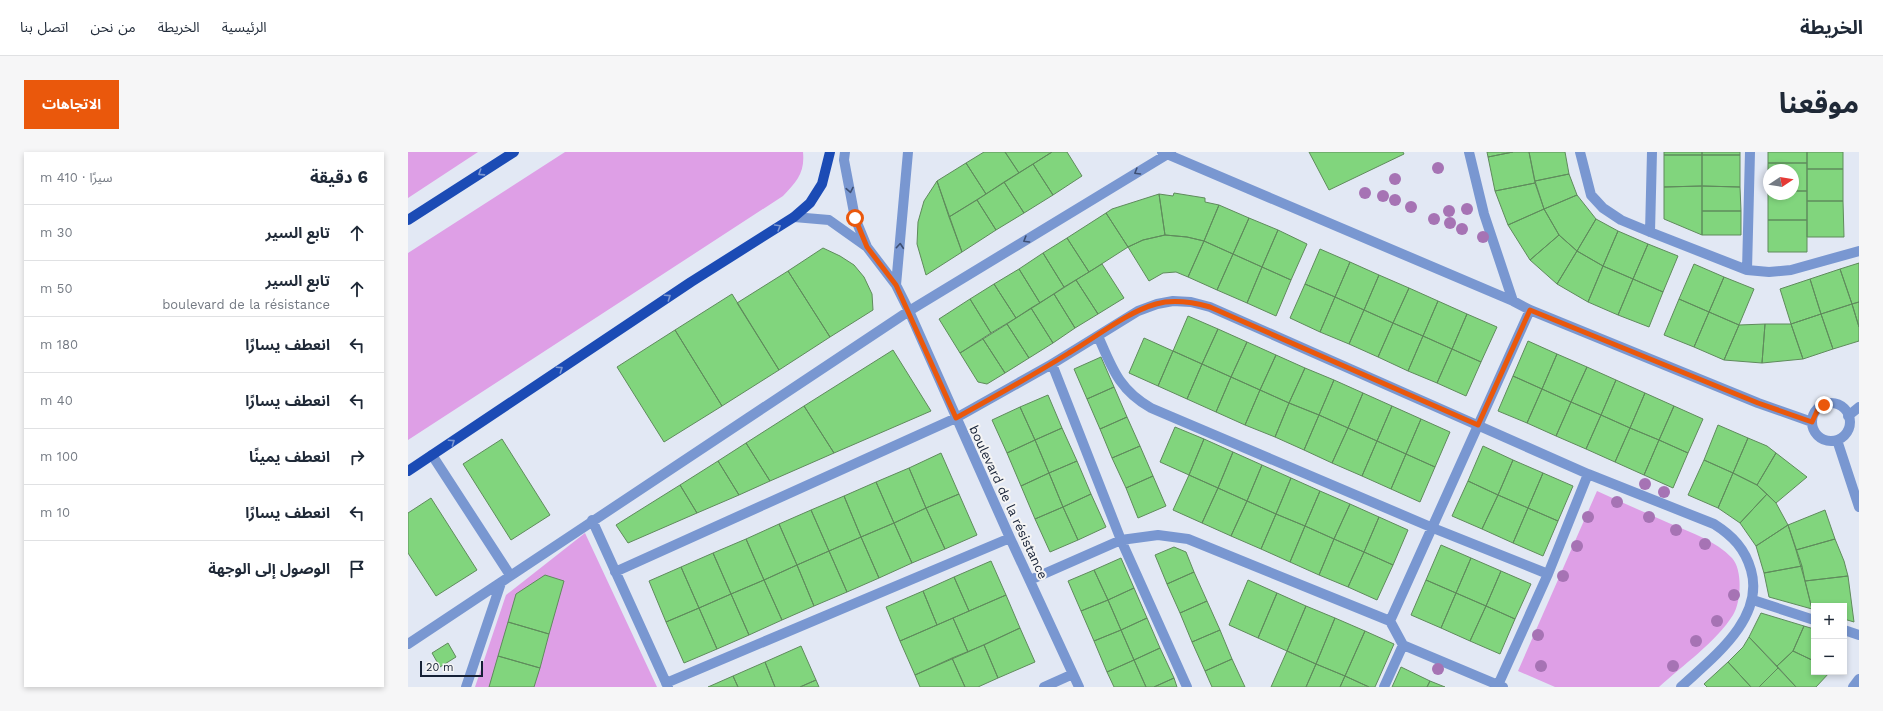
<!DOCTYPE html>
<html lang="ar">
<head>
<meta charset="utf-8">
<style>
	body { margin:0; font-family:"Work Sans","Noto Sans Arabic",sans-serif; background:#f6f6f7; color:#1f2937; direction:rtl }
	.controls { position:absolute; right:12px; bottom:12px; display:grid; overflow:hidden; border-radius:0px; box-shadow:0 2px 6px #0003 }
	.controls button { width:36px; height:36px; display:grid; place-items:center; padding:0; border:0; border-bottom:1px solid #e0e1e3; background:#fff; color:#1f2937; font:20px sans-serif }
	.compass { position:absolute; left:1355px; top:12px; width:36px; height:36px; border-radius:50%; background:#fff; box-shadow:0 2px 6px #0003; rotate:78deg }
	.scale { position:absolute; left:12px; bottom:10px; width:63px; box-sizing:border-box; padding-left:4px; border:2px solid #162136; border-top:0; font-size:11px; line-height:14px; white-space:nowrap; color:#162136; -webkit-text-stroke:3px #f5f5f5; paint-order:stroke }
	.stop { position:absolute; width:12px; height:12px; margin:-9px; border:3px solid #ea580c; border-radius:50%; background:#fff }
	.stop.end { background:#ea580c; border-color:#fff; box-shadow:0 1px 4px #0008 }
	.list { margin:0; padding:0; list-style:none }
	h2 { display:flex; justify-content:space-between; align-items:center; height:52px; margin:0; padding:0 16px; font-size:17px }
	h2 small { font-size:13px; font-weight:400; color:#747a83 }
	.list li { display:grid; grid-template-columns:26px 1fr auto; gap:12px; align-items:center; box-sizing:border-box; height:56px; padding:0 16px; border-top:1px solid #e0e1e3 }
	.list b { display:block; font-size:15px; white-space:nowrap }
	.list p { margin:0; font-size:13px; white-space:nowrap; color:#747a83 }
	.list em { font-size:13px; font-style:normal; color:#747a83 }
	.icon { flex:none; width:22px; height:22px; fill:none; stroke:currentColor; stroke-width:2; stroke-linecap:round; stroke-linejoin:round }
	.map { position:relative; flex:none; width:1451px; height:535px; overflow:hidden; direction:ltr; border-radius:0px }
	header { display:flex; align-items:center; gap:24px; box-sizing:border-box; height:56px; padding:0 20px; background:#fff; border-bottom:1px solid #e0e1e3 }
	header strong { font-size:19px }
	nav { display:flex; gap:22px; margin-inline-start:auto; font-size:14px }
	.intro { display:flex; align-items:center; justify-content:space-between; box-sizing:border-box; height:96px; padding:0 24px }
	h1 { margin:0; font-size:28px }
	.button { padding:10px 18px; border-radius:0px; background:#ea580c; color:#fff; font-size:14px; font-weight:700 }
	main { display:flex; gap:24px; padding:0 24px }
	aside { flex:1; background:#fff; border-radius:0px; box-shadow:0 2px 6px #0003 }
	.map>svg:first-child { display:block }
	.green { fill:#de9fe6 }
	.building { fill:#81d57d; stroke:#5f8b5c }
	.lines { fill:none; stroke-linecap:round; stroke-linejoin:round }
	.minor { stroke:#7997d1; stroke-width:10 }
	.major { stroke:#1b4bb5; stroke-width:10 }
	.tree { fill:#a673b4 }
	.oneway { stroke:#3e5074 }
	.oneway2 { stroke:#7d98d2 }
	.route { stroke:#ea580c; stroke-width:5 }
	.labels { text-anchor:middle; stroke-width:4; stroke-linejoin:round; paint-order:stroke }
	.street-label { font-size:13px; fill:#162136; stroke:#f5f5f5 }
</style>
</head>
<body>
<header>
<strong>الخريطة</strong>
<nav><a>الرئيسية</a><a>الخريطة</a><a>من نحن</a><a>اتصل بنا</a></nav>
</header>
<div class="intro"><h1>موقعنا</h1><a class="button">الاتجاهات</a></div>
<main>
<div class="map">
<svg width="1451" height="535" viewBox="0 0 1451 535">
	<rect width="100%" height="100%" fill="#e2e8f4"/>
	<path class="green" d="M0,0H70L0,46Z
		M157,0H395C397,21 389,29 375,44L0,288V101Z
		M1189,339C1213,350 1238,361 1263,372C1284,381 1308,389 1324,406C1335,418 1333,450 1325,463C1309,489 1274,514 1251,535H1147L1110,519Z
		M177,381L249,535H67L98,443Z"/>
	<path class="building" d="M576,0H597L611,21L578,42L558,11Z
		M597,0H644L611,21Z
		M644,0H659L674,24L645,43L625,12Z
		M901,0H995L996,2L921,38Z
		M1079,0H1105L1080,5Z
		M1105,0H1121L1127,31L1087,39L1080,5Z
		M1121,0H1157L1161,22L1127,29Z
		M1256,0H1294V3H1256Z
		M1294,0H1332V3H1294Z
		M1360,0H1399V11H1360Z
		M1399,0H1435V17H1399Z
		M1256,3H1294V34L1256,35Z
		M1294,3H1332V35L1294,34Z
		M558,11L578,42L541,65L529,29Z
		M1360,11H1399V39H1385V18H1361L1360,39Z
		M625,12L645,43L616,61L596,30Z
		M1399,17H1435V49H1399Z
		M1161,22L1169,43L1136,57L1127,29Z
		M529,29L554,100L518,123L509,92L510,70L516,49Z
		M596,30L616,61L588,78L569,48Z
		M1127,31L1136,57L1100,73L1087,39Z
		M1294,34L1332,35L1333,59H1294Z
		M1294,34V83L1256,67V35Z
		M1360,39L1361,42H1385V39H1399V68H1360Z
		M766,41L797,46V50L811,53L796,89L779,85L757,83L751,42L765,44Z
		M751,42L757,83L735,88L720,95L698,61L704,57Z
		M1169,43L1188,67L1169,99L1151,83L1136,57Z
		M569,48L588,78L554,100L541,65Z
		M1399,49H1435L1436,85H1399Z
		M811,53L841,66L825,102L796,89Z
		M1136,57L1151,83L1122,108L1100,73Z
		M1294,59H1333V83H1294Z
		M698,61L720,95L681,120L659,86Z
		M841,66L870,78L854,115L825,102Z
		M1188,67L1210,79L1195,114L1169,99Z
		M1360,68H1399V100H1360Z
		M870,78L899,92L883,128L854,115Z
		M1210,79L1240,92L1225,127L1195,114Z
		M757,83L779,85L796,89L780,125L768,120L755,121L741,129L720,95L735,88Z
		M1151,83L1169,99L1149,132L1122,108Z
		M659,86L681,120L656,135L635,101Z
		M796,89L825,102L809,138L780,125Z
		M1240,92L1270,104L1255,140L1225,127Z
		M415,96L432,104L446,113L456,125L464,142L465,158L422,185L380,119Z
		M912,97L942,110L927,145L897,132Z
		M1169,99L1195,114L1180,150L1149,132Z
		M635,101L656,135L632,151L611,117Z
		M825,102L854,115L839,151L809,138Z
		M942,110L971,123L956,158L927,145Z
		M1451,111V150L1444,152L1432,117Z
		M694,112L716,146L690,162L668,128Z
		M1286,112L1316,125L1301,160L1271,147Z
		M1195,114L1225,127L1210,163L1180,150Z
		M854,115L883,128L868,164L839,151Z
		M611,117L632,151L608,166L586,132Z
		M1432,117L1444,152L1413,162L1402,127Z
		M380,119L422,185L371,218L329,151Z
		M971,123L1001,136L985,171L956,158Z
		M1316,125L1346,137L1331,173L1301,160Z
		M1225,127L1255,140L1241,175L1210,163Z
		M1402,127L1413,162L1383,172L1372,137Z
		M668,128L690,162L667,176L646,142Z
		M586,132L608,166L583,181L562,147Z
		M897,132L927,145L912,180L882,166Z
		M1001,136L1030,149L1015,184L985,171Z
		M324,142L371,218L314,254L267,178Z
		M646,142L667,176L645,191L623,156Z
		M927,145L956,158L941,192L912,180Z
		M562,147L583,181L552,201L531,167Z
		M1271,147L1301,160L1286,195L1256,183Z
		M1030,149L1059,162L1044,197L1015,184Z
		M1451,150V175L1444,152Z
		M1444,152L1451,175V189L1425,197L1413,162Z
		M623,156L645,191L621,206L599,172Z
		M956,158L985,171L970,205L941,192Z
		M1301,160L1331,173L1316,208L1286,195Z
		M1059,162L1089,175L1073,210L1044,197Z
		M1413,162L1425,197L1395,207L1383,172Z
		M780,164L810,177L794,212L765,199Z
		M985,171L1015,184L1000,219L970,205Z
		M599,172L621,206L597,221L575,187Z
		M1357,172H1383L1395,207L1354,211Z
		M1357,172L1354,211L1316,208L1331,173Z
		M810,177L839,190L823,225L794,212Z
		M267,178L314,254L256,290L209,215Z
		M1015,184L1044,197L1029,231L1000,219Z
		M736,186L765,199L750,234L721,221Z
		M575,187L597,221L579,232L570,230L552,201Z
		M1120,189L1149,202L1134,237L1105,224Z
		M839,190L868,203L852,238L823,225Z
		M1044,197L1073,210L1058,244L1029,231Z
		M485,198L523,259L426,301L396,254Z
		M765,199L794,212L779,247L750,234Z
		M1149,202L1179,215L1163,250L1134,237Z
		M868,203L897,216L881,251L852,238Z
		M693,205L706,235L679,247L666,217Z
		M794,212L823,225L808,260L779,247Z
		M1179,215L1208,228L1193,263L1163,250Z
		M897,216L926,228L911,263L881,251Z
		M1105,224L1134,237L1119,271L1090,259Z
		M823,225L852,238L837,273L808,260Z
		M926,228L955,241L940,276L911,263Z
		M1208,228L1237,241L1222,276L1193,263Z
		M706,235L719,265L692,277L679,247Z
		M1134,237L1163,250L1148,284L1119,271Z
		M852,238L881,251L867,285L837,273Z
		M955,241L984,254L969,289L940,276Z
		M1237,241L1266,254L1251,288L1222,276Z
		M640,243L654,276L627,288L612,255Z
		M1163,250L1193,263L1178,297L1148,284Z
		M881,251L911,263L896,298L867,285Z
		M396,254L426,301L362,329L338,291Z
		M984,254L1013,267L998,302L969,289Z
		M1266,254L1295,267L1280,301L1251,288Z
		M612,255L627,288L599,301L584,268Z
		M911,263L940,276L924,311L896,298Z
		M1193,263L1222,276L1207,310L1178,297Z
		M719,265L732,294L704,306L692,277Z
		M1013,267L1042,280L1027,315L998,302Z
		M1310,273L1340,286L1325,321L1296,308Z
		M767,275L796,287L781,323L752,310Z
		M654,276L669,309L641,321L627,288Z
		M940,276L969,289L954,324L924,311Z
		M1222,276L1251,288L1236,323L1207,310Z
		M1340,286L1359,294L1368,301L1349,333L1325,321Z
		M94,287L142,363L103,388L55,312Z
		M796,287L825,300L810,336L781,323Z
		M627,288L641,321L613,334L599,301Z
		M1251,288L1280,301L1265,336L1236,323Z
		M969,289L998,302L983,337L954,324Z
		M338,291L362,329L331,343L310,309Z
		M732,294L745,324L718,336L704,306Z
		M1075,294L1105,308L1090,343L1060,329Z
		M825,300L854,313L839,349L810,336Z
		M533,301L551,342L518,356L501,316Z
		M1368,301L1399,325L1368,351L1349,333Z
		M998,302L1027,315L1012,350L983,337Z
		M1105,308L1135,321L1120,356L1090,343Z
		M1296,308L1325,321L1310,356L1280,343Z
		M310,309L331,343L289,361L272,333Z
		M669,309L683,342L655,355L641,321Z
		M854,313L883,326L868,362L839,349Z
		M501,316L518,356L486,371L468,330Z
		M641,321L655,355L627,367L613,334Z
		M1135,321L1165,334L1150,369L1120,356Z
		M1325,321L1349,333L1359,342L1332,371L1310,356Z
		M781,323L810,336L794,371L765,358Z
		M745,324L758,354L730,366L718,336Z
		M883,326L912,339L897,374L868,362Z
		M1060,329L1090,343L1074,377L1044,364Z
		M468,330L486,371L453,385L436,344Z
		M272,333L289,361L220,391L208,373Z
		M810,336L839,349L823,384L794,371Z
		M912,339L942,352L926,387L897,374Z
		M551,342L569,383L537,397L518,356Z
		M683,342L698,375L670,388L655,355Z
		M1359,342L1368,351L1380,373L1348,394L1332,371Z
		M1090,343L1120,356L1105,391L1074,377Z
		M436,344L453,385L421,399L403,358Z
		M23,346L69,418L28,444L0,401V361Z
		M839,349L868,362L853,397L823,384Z
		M942,352L971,365L956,400L926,387Z
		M655,355L670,388L642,400L627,367Z
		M518,356L537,397L504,411L486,371Z
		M1120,356L1150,369L1135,404L1105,391Z
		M403,358L421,399L389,413L371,372Z
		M1417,358L1427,387L1388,398L1380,373Z
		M868,362L897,374L882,410L853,397Z
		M971,365L1000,378L985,413L956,400Z
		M486,371L504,411L471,426L453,385Z
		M371,372L389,413L356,428L338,387Z
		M1380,373L1394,414L1356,421L1348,394Z
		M897,374L926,387L911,423L882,410Z
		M453,385L471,426L439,440L421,399Z
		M338,387L356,428L323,442L305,401Z
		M926,387L956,400L940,435L911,423Z
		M1427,387L1436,409L1440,424L1397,429L1388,398Z
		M1033,393L1063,406L1048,441L1018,428Z
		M766,395L778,400L786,420L759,432L747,403Z
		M421,399L439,440L406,454L389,413Z
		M956,400L985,413L969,448L940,435Z
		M305,401L323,442L291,456L273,415Z
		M713,406L726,436L700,448L686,418Z
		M1063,406L1093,419L1078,454L1048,441Z
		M583,409L598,443L561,459L546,425Z
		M389,413L406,454L374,468L356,428Z
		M1394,414L1397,429L1404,457L1361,445L1356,421Z
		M273,415L291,456L258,470L241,429Z
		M686,418L700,448L673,459L660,429Z
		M1093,419L1123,432L1107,467L1078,454Z
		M786,420L799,449L772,461L759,432Z
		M137,423L156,429L141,482L100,470L108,442Z
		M1440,424L1446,470L1436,467V454H1406V458L1404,457L1397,429Z
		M546,425L561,459L529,473L515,439Z
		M356,428L374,468L341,483L323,442Z
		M840,428L869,441L850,486L821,473Z
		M1018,428L1048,441L1033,476L1003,463Z
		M726,436L739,466L713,478L700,448Z
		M515,439L529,473L492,489L478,455Z
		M869,441L898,454L879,499L850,486Z
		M1048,441L1078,454L1062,489L1033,476Z
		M323,442L341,483L309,497L291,456Z
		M598,443L612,476L560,500L545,466Z
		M700,448L713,478L686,489L673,459Z
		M799,449L812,478L784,490L772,461Z
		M898,454L927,466L908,512L879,499Z
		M1078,454L1107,467L1092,502L1062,489Z
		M291,456L309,497L276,511L258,470Z
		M1353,461L1396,474L1385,499L1369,514L1341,485Z
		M545,466L560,500L507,523L492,489Z
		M739,466L752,496L726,508L713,478Z
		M927,466L957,479L937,524L908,512Z
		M100,470L141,482L132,516L90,504Z
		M1396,474L1406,477V509L1385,499Z
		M612,476L627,510L590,526L576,493Z
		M713,478L726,508L699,520L686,489Z
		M812,478L824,507L797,519L784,490Z
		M957,479L986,492L967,535H961L937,524Z
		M1341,485L1370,516L1351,535H1343L1320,510L1335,495Z
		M40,491L48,505L32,515L24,501Z
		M576,493L590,526L570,535H557L544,506Z
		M393,494L408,528L392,535H367L357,510Z
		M752,496L766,526L746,535H738L726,508Z
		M879,499L908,512L898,535H863Z
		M1385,499L1406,509V520H1422L1408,535H1388L1369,514Z
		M90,504L132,516L126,535H81Z
		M544,506L557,535H512L507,523Z
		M824,507L837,535H804L797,519Z
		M726,508L738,535H706L699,520Z
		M357,510L367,535H330L325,524Z
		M1320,510L1343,535H1299L1296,532Z
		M908,512L937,524L932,535H898Z
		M993,515L1022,529L1019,535H984Z
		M1370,516L1388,535H1351Z
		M325,524L330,535H300Z
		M937,524L961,535H932Z
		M766,526L769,535H746Z
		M408,528L411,535H392Z
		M1022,529L1037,535H1019Z"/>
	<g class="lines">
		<path class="minor" d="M437,0L436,8L447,66L459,95L488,133L501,159L602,386L671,535
			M754,0L1105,149L1122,158L1350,251L1404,270
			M1061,0L1076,62L1105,149
			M1172,0L1183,43L1195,56L1213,68L1242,80L1339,118L1361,120L1383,118L1451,99
			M386,65L421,68L459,95
			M1242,80L1244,0
			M1339,118L1342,0
			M488,133L500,0
			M690,184C704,216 711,238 743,256L1025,376L1140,422
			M644,212L713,388L779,535
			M1404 270a19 19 0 1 1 38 0a19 19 0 1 1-38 0Z
			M1440,264L1451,255
			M1429,288L1451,355
			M24,303L102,423
			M184,368L260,535
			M207,420L548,266L644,212L730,159L749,152L765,149L783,150L802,155L1180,322L1306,372C1325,384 1337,397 1343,418C1357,467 1304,506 1273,535
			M622,428L713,388L750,383L780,387L982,469L995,493L1095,535
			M1345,448L1406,468
			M982,469L1122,158
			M1436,478L1451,483
			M0,492L501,159L763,0
			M258,531L602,386
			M1090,533L1140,422L1180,322
			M58,535L93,431
			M636,535L665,522
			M976,535L995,493
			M1445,535L1451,527"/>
		<path class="major" d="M0,68L106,0
			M0,319L283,130L386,65L402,51L414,32L422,0"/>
	</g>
	<g class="tree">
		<circle cx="1030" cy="16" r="6"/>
		<circle cx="987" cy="27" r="6"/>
		<circle cx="957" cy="41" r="6"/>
		<circle cx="975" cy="44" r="6"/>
		<circle cx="987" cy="48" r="6"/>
		<circle cx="1003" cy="55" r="6"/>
		<circle cx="1059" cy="57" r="6"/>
		<circle cx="1041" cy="59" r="6"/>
		<circle cx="1026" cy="67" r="6"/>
		<circle cx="1042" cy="71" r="6"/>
		<circle cx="1054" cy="77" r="6"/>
		<circle cx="1075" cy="85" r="6"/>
		<circle cx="1237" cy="332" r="6"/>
		<circle cx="1256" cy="340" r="6"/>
		<circle cx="1209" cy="350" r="6"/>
		<circle cx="1180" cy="365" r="6"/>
		<circle cx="1241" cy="365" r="6"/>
		<circle cx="1268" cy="378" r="6"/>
		<circle cx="1297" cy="392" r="6"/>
		<circle cx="1169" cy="394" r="6"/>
		<circle cx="1155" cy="424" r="6"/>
		<circle cx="1326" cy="443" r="6"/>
		<circle cx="1309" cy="469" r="6"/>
		<circle cx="1130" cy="483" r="6"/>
		<circle cx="1288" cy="489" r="6"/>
		<circle cx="1133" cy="514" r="6"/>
		<circle cx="1265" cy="514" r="6"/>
		<circle cx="1030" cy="517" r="6"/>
	</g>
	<defs><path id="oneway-chevron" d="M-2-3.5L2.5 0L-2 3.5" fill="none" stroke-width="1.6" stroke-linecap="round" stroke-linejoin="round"/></defs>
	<g class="oneway">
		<use href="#oneway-chevron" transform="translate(729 20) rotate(149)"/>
		<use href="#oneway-chevron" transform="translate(442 38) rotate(79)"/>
		<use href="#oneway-chevron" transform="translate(618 88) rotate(149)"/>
		<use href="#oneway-chevron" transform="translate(492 94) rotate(-85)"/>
	</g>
	<g class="oneway2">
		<use href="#oneway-chevron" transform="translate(73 21) rotate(147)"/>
		<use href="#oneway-chevron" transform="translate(370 75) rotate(-31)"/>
		<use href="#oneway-chevron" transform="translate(260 145) rotate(-34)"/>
		<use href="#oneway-chevron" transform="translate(152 217) rotate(-34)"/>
		<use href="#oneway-chevron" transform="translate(44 290) rotate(-34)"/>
	</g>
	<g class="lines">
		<path class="route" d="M447,66L459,95L488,133L548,266C586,245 624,224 661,201C687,186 719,160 748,152C766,147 784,150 802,155L1070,273L1122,158L1350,251L1404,270L1410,257L1416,253"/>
	</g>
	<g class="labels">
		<g class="street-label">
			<text transform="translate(601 350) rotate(65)" y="5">boulevard de la résistance</text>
		</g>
	</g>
</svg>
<div class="controls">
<button>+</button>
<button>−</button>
</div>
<svg class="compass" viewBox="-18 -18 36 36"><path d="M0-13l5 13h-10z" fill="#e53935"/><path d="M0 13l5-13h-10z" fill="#747a83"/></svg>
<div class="scale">20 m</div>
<div class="stop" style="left:447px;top:66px"></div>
<div class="stop end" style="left:1416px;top:253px"></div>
</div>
<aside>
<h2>6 دقيقة<small>سيرًا · 410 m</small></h2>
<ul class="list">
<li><svg class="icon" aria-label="ahead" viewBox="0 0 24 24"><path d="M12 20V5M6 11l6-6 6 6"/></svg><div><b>تابع السير</b></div><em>30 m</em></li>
<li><svg class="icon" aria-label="ahead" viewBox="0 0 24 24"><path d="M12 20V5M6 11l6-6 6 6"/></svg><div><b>تابع السير</b><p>boulevard de la résistance</p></div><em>50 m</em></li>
<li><svg class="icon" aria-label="left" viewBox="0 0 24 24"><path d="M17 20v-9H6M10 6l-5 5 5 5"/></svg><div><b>انعطف يسارًا</b></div><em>180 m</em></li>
<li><svg class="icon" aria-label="left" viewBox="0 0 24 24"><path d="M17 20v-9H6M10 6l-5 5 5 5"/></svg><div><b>انعطف يسارًا</b></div><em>40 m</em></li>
<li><svg class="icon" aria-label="right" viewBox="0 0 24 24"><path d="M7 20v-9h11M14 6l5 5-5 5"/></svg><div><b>انعطف يمينًا</b></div><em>100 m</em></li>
<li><svg class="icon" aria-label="left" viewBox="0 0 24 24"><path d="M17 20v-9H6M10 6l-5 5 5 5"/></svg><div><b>انعطف يسارًا</b></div><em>10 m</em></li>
<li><svg class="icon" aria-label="arrive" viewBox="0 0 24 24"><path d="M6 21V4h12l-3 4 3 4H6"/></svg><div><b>الوصول إلى الوجهة</b></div></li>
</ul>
</aside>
</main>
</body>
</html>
